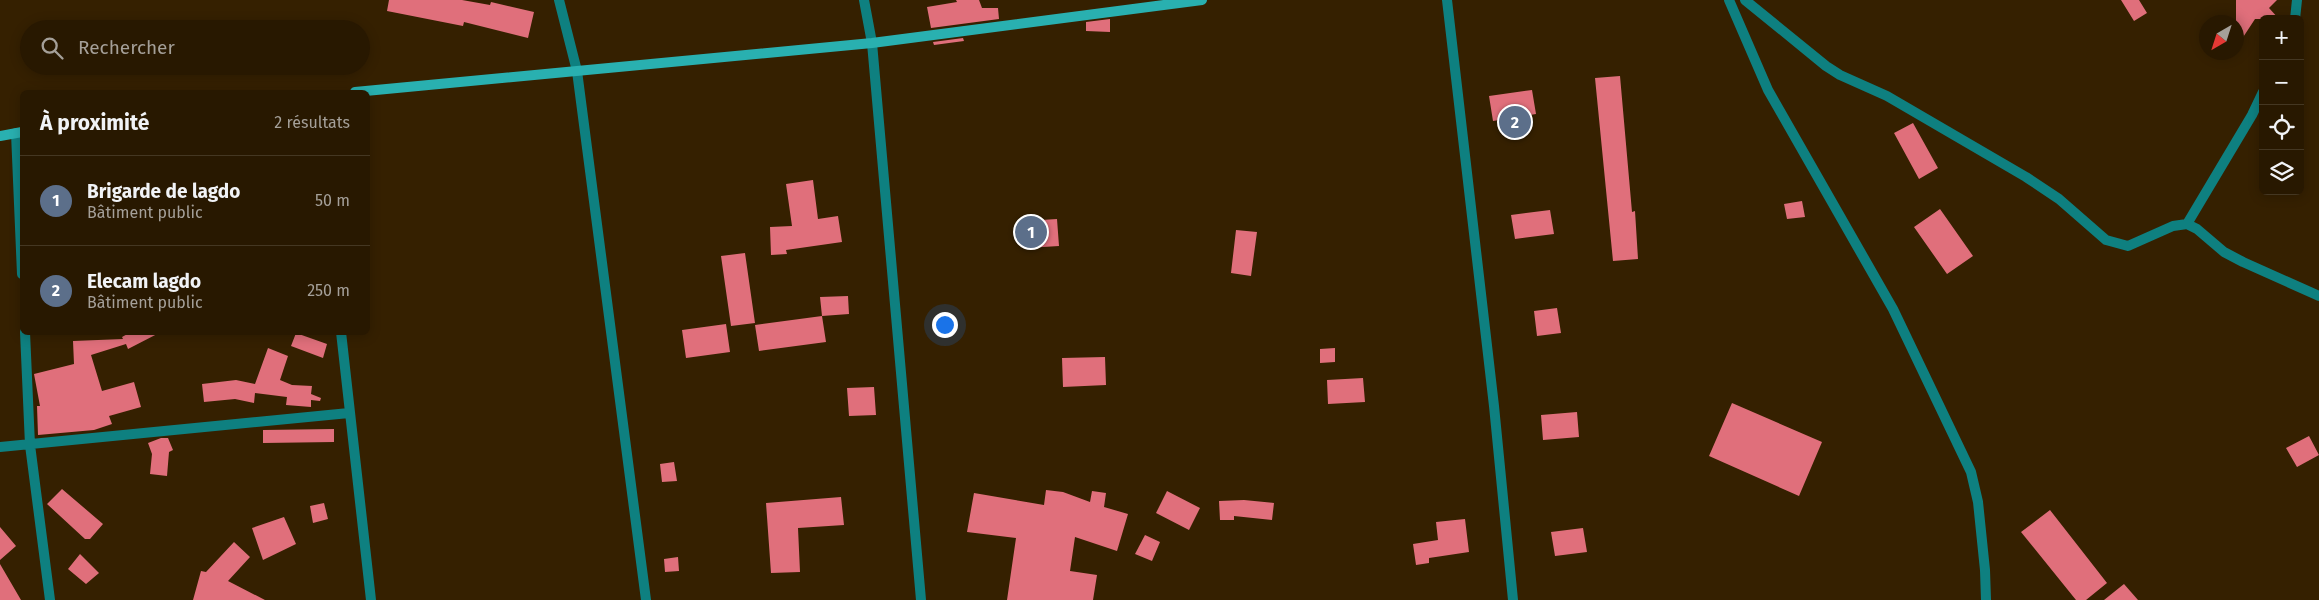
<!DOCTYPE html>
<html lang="fr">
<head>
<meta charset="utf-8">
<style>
	body { margin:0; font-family:"Fira Sans",sans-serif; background:#30210a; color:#f1f3f6 }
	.controls { position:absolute; right:15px; top:15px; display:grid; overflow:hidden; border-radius:8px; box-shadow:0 2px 12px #0003 }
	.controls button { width:45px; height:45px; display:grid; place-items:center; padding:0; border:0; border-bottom:1px solid #443722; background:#281800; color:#f1f3f6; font:25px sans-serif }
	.compass { position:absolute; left:2199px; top:15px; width:45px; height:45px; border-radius:50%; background:#281800; box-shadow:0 2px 12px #0003; rotate:219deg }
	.you { position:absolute; left:944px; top:324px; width:18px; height:18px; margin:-12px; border:4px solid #fff; border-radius:50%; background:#1a73e8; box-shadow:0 0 0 8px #1a73e833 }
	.badge { display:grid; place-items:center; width:32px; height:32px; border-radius:50%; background:#2563eb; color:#fff; font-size:16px; font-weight:700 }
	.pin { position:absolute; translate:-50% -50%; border:2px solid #fff; box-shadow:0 1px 5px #0006 }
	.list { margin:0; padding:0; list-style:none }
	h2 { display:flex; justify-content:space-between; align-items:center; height:65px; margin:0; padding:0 20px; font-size:21px }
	h2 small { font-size:16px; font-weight:400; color:#a5a099 }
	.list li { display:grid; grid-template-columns:32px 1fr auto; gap:15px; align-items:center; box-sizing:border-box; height:90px; padding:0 20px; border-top:1px solid #443722 }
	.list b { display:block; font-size:19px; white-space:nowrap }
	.list p { margin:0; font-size:16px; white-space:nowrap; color:#a5a099 }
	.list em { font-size:16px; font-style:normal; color:#a5a099 }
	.icon { flex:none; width:28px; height:28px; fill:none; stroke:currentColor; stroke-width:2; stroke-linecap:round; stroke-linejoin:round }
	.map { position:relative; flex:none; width:2319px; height:600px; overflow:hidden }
	.search { position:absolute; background:#281800; box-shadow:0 2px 12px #0003; left:20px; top:20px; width:350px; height:55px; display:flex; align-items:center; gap:12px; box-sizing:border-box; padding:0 18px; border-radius:28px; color:#a5a099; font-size:19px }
	.panel { position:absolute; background:#281800; box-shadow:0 2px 12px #0003; left:20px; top:90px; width:350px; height:245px; border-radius:8px }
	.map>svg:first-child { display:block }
	.building { fill:#e06f7b }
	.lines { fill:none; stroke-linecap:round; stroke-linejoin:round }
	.minor { stroke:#0e8080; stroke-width:10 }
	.tertiary { stroke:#0e8080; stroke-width:10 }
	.secondary { stroke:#29b0b0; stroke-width:10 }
</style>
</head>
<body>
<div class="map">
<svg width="2319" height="600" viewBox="0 0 2319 600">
	<rect width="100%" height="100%" fill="#352000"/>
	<path class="building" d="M389,0H462L490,5L491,2L534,12L528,38L464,22L463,26L387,11Z
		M956,0H979L982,8H998L999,19L931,28L927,7L957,2Z
		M2121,0H2139L2147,13L2134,21Z
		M2236,0H2277L2269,8L2279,19H2255L2236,48Z
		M1110,19V32L1086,31V22Z
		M963,38L964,41L934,45L933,42Z
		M1620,76L1632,212L1635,211L1638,259L1613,261L1595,78Z
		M1532,90L1536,114L1493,121L1489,96Z
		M1913,123L1938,168L1919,179L1894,133Z
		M813,180L818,219L838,216L842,242L786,250L787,254L771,255L770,227L792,226L786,184Z
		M1802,201L1805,217L1787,219L1784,204Z
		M1940,209L1973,256L1947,274L1914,227Z
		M1550,210L1554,234L1515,239L1511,215Z
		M1057,219L1059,246L1027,248L1025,221Z
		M1236,230L1257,232L1251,276L1231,273Z
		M745,253L755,323L731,326L721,256Z
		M848,296L849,314L822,316L820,297Z
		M1557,308L1561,333L1537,336L1534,311Z
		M822,316L826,342L759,351L755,325Z
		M726,324L730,352L686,358L682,330Z
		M131,332H161L128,349L126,344L91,355L102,391L134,382L141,407L109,416L112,424L94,430L38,435L37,406H40L34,374L74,364L73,341L123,339L122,337Z
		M296,333L327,344L323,358L291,346Z
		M268,348L288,356L280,380L292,385L312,386L311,394L321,398L320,401L311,400V407L286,405L287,397L255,393L254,403L235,399L204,402L202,384L236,380L255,384Z
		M1335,348V362L1320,363V349Z
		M1105,357L1106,385L1063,387L1062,358Z
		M1363,378L1365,402L1328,404L1327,380Z
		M874,387L876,415L849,416L847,388Z
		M1732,403L1822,442L1799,496L1709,456Z
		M1577,412L1579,437L1543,440L1541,415Z
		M334,429V442L263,443V430Z
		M2309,436L2319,455L2297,467L2286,448Z
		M161,438H168L173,450L169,452L167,476L150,474L152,454L148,443Z
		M674,462L677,481L662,482L660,464Z
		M62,489L103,524L90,539H85L47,504Z
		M1046,490L1063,492L1090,502L1092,491L1106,493L1104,507L1128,514L1117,551L1075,537L1070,571L1097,575L1093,600H1007L1016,538L967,532L974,493L1044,505Z
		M1167,491L1200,508L1189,530L1156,513Z
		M841,497L844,525L798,528L800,572L771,573L766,503Z
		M1244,500L1274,503L1272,520L1234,516V520H1220L1219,501Z
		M324,503L328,519L313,523L310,506Z
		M2050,510L2107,583L2086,600H2076L2021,532Z
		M284,517L296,544L263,560L252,528Z
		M1465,519L1469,552L1429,558V563L1416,565L1413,544L1438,540L1436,522Z
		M0,527L16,546L0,560Z
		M1583,528L1587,552L1555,556L1551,532Z
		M1145,535L1160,542L1152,561L1135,554Z
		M234,542L250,557L228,581L265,600H193L201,571L206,572Z
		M80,554L99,573L86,584L68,569Z
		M678,557L679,571L665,572L664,559Z
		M0,564L21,600H0Z
		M2124,584L2138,600H2104Z"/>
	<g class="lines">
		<path class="minor" d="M559,0L577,71L646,600
			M864,0L872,43
			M1447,0L1494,406L1513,600
			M1729,0L1768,90L1893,309L1971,472L1978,502L1985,570L1986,600
			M1745,0L1826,66L1840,75L1887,96L2026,177L2059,199L2106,240L2128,246L2173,226L2187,224L2197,229L2224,252L2243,262L2319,296
			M2295,19L2297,0
			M16,133L22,274
			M2187,224L2252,115L2263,92
			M25,332L30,445L50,600
			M341,332L371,600
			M0,447L349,413"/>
		<path class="tertiary" d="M872,43L921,600"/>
		<path class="secondary" d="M355,92L872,43L1202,0
			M0,136L22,132"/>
	</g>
</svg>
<div class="controls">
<button>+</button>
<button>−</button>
<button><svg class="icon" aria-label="locate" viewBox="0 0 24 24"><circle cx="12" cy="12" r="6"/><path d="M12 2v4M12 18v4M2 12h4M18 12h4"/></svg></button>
<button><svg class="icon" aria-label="layers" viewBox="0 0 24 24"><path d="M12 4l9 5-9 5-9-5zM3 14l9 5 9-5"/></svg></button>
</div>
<svg class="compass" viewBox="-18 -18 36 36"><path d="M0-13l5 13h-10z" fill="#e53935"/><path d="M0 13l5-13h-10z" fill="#a5a099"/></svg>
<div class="you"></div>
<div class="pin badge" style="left:1031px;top:232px;background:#5c6f8a">1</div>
<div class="pin badge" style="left:1515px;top:122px;background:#5c6f8a">2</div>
<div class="search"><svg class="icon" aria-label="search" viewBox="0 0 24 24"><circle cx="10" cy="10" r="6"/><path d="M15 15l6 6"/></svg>Rechercher</div>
<section class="panel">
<h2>À proximité<small>2 résultats</small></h2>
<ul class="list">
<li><span class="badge" style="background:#5c6f8a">1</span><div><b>Brigarde de lagdo</b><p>Bâtiment public</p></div><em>50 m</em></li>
<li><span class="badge" style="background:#5c6f8a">2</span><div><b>Elecam lagdo</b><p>Bâtiment public</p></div><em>250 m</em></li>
</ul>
</section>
</div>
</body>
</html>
